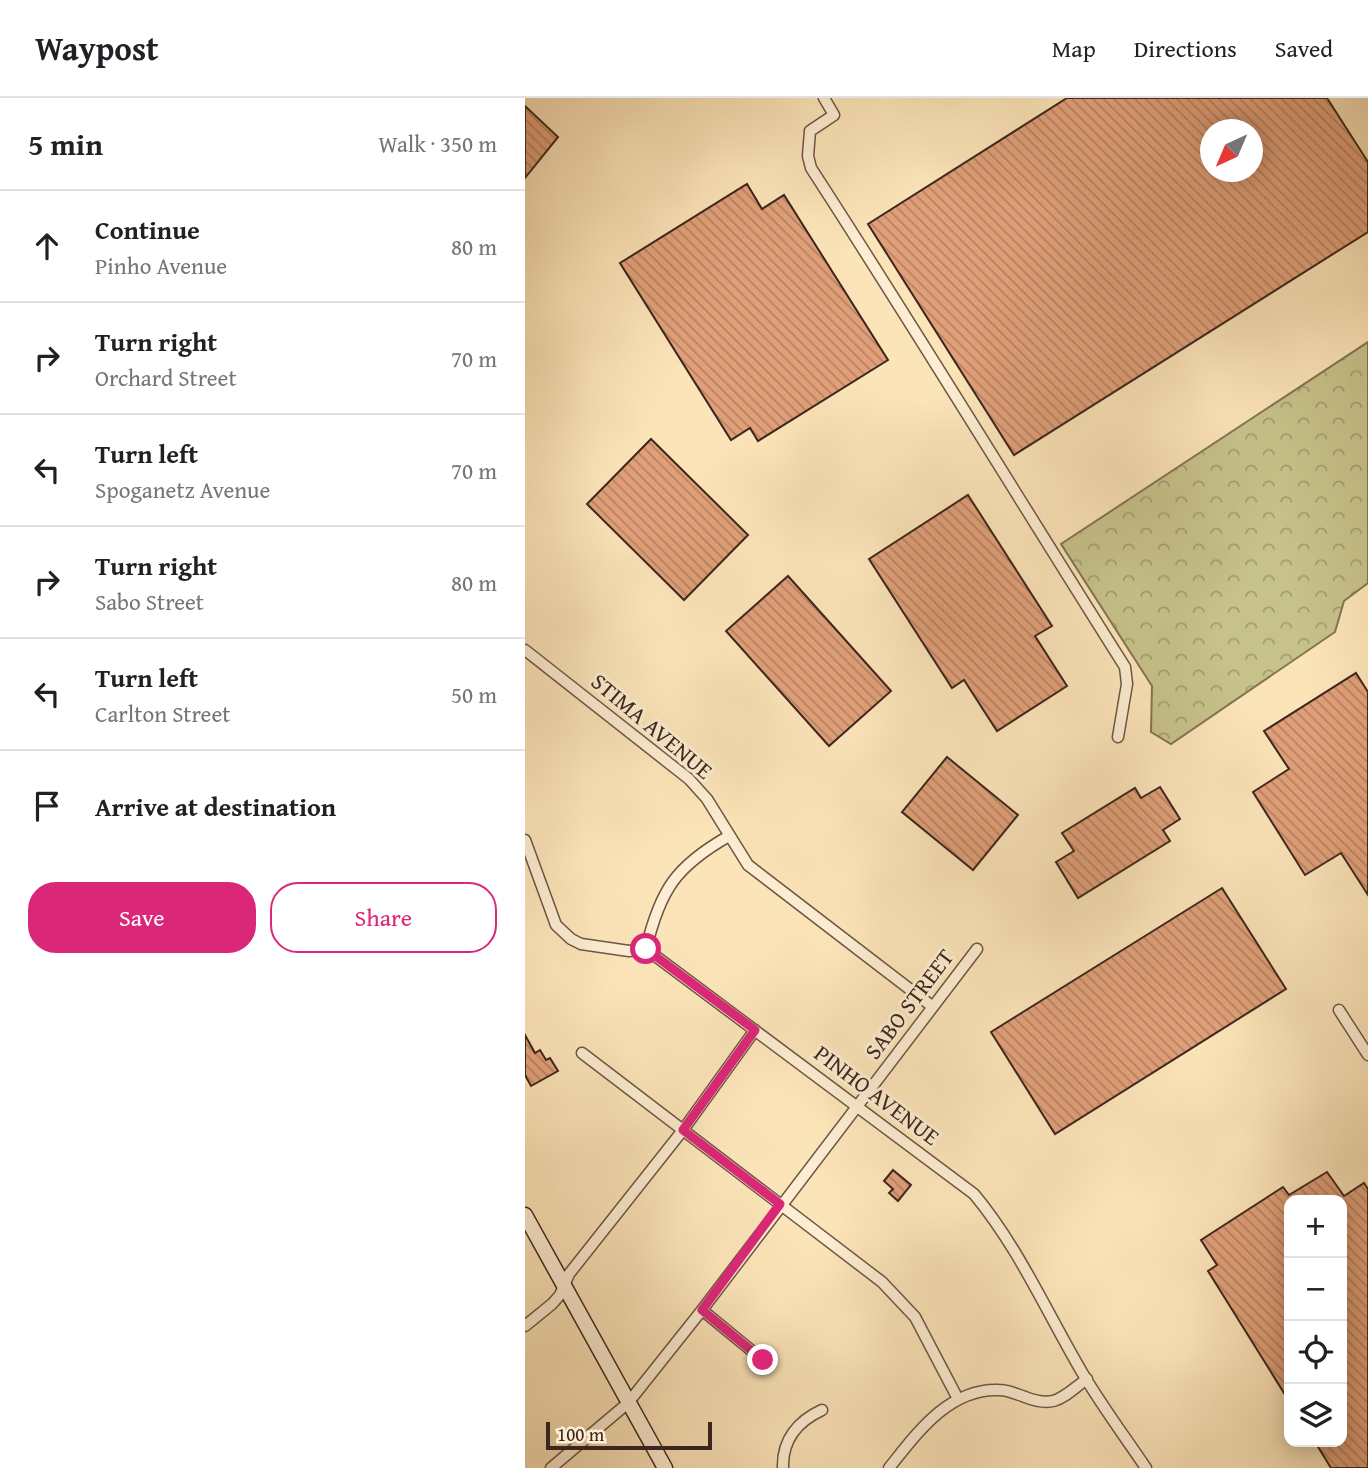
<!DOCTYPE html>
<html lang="en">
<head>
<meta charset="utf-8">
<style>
	body { margin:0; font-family:"Gentium Book Plus",serif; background:#f6f6f6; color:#202124 }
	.controls { position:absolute; right:21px; bottom:21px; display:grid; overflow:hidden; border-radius:14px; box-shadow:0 4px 18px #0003 }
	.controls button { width:63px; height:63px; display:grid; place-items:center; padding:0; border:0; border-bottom:2px solid #e0e0e0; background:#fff; color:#202124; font:35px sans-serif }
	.compass { position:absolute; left:675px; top:21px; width:63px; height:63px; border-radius:50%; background:#fff; box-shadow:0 4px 18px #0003; rotate:224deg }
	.scale { position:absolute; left:21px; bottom:18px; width:166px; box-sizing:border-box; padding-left:7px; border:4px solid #3c261d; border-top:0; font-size:19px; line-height:24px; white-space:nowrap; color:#3c261d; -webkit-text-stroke:5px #fdedd2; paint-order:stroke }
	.stop { position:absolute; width:21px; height:21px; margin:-16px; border:5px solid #db2777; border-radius:50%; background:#fff }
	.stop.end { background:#db2777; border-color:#fff; box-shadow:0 2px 7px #0008 }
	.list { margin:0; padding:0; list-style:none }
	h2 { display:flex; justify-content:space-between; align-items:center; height:91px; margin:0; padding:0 28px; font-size:30px }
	h2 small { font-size:23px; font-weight:400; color:#757577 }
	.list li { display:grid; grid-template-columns:46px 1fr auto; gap:21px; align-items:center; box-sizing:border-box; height:112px; padding:0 28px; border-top:2px solid #e0e0e0 }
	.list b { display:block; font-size:26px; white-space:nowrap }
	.list p { margin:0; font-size:23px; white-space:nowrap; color:#757577 }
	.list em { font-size:23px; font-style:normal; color:#757577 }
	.actions { display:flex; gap:14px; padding:21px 28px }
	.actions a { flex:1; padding:16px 0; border:2px solid #db2777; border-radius:28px; text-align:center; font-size:24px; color:#db2777 }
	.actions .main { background:#db2777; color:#fff }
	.icon { flex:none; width:38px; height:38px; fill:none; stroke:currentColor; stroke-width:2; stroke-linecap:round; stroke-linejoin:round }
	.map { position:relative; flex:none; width:843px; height:1370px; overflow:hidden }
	header { display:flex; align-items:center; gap:42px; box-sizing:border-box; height:98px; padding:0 35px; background:#fff; border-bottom:2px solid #e0e0e0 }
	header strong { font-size:33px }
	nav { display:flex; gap:38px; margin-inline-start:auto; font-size:24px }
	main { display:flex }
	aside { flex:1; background:#fff }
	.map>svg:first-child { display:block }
	.forest { fill:url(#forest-crowns); stroke:#827454; stroke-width:2 }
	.building { fill:url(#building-back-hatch); stroke:#3c261d; stroke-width:2; fill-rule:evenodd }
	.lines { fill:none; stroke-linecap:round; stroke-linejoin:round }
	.street-casing { stroke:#6c5644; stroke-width:13 }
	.secondary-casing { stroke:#3c261d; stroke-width:17 }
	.street { stroke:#fdedd2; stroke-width:10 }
	.secondary { stroke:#fdedd2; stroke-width:14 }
	.route { stroke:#db2777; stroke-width:9 }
	.labels { text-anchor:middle; stroke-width:6; stroke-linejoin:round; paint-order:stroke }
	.street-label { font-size:23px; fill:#3c261d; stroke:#fdedd2 }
</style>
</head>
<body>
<header>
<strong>Waypost</strong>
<nav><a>Map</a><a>Directions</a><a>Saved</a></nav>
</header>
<main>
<aside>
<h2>5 min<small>Walk · 350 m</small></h2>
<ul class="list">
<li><svg class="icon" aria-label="ahead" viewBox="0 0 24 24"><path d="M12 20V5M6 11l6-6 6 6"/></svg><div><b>Continue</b><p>Pinho Avenue</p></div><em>80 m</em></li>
<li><svg class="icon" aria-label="right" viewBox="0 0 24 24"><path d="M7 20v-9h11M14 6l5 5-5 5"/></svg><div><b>Turn right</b><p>Orchard Street</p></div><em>70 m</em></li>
<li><svg class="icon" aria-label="left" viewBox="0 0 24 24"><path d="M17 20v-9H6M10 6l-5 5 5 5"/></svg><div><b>Turn left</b><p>Spoganetz Avenue</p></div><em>70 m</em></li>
<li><svg class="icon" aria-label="right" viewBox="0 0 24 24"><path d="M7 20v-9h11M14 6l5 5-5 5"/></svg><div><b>Turn right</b><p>Sabo Street</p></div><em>80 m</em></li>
<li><svg class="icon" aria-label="left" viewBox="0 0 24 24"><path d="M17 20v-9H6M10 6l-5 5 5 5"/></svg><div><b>Turn left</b><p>Carlton Street</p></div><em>50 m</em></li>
<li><svg class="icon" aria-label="arrive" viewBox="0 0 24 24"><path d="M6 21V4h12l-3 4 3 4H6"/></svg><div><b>Arrive at destination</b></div></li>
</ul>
<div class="actions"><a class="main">Save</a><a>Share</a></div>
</aside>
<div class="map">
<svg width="843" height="1370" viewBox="0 0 843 1370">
	<defs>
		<pattern id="forest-crowns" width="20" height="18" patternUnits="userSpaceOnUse" patternTransform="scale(1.75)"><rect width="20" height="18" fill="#c7c28a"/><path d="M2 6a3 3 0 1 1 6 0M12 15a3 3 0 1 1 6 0" fill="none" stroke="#a39d70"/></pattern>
		<pattern id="building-back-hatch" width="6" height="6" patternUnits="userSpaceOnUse" patternTransform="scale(1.75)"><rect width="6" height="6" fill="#e1a079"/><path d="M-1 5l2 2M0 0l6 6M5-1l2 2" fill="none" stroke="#b88263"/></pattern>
	</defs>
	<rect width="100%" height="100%" fill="#fce4b9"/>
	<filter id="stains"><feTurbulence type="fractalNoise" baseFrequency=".00286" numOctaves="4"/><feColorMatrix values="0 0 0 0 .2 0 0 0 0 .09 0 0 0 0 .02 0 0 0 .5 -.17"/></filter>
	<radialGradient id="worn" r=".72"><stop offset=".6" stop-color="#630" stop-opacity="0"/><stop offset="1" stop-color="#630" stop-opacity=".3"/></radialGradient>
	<path class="forest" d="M843,244V485L819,503L810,534L646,646L626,634L627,588L536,446Z"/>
	<path class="building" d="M542,0H802L843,64V134L489,357L343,126ZM685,32H727V74H685Z
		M0,8L33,39L0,80Z
		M222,86L237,111L259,97L363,262L233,343L225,330L206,342L95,165Z
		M126,341L223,437L159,502L62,406Z
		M443,397L527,528L510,538L542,588L472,633L439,582L427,590L344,461Z
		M263,478L366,593L304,648L201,533Z
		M831,575L843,594V797L816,755L780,777L728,694L764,671L739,633Z
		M422,659L493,717L448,772L377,714Z
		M635,689L655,721L638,732L645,743L553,800L531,764L549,753L537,735L610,690L616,700Z
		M697,790L761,891L530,1036L466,934Z
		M0,937L10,955L15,952L21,962L25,960L33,973L6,988L0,977Z
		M368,1072L386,1087L373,1103L364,1095L368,1091L359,1083Z
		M802,1074L819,1098L839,1085L843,1091V1370H806L790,1344H817V1102H764V1303L683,1173L692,1167L676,1142L758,1089L764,1097Z"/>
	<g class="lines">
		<defs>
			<path id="street" d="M299,0L309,17L285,33L283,58L286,70C393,235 495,403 600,569L602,586L593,639
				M0,552L164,681L182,701L223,767L408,909
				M0,742L31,827L46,841L56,846L104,853L121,851L449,1096C494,1150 522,1215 558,1276C577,1308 600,1339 621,1370
				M121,851C135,792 151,768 204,738
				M814,912L843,957
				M57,955L357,1184L390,1219L433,1301
				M177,1212L238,1262
				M0,1228L27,1206L35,1197L44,1176L158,1032L230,932
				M26,1370L103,1305L177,1212L452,851
				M258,1370C257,1342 273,1323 297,1312
				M364,1370C392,1335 424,1290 474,1292C483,1292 491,1296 500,1299C531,1311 537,1299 562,1281"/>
			<path id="secondary" d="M0,1117L140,1370"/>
		</defs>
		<use href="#street" class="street-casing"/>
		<use href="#secondary" class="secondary-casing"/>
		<use href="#street" class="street"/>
		<use href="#secondary" class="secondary"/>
	</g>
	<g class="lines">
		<path class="route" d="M121,851L230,932L158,1032L255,1106L177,1212L238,1262"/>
	</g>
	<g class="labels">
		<g class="street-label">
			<text transform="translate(127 628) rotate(40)" y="8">STIMA AVENUE</text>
			<text transform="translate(384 906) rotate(-53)" y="8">SABO STREET</text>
			<text transform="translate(352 997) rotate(37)" y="8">PINHO AVENUE</text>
		</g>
	</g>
	<rect width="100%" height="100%" filter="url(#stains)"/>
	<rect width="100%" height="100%" fill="url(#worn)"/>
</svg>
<div class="controls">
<button>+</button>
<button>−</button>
<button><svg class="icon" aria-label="locate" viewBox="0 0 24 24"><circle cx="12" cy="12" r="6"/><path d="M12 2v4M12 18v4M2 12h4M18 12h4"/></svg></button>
<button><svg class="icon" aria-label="layers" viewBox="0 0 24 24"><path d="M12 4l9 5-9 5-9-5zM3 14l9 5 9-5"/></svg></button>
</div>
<svg class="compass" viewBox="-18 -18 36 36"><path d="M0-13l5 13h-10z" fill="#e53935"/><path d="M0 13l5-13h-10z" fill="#757577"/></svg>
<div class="scale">100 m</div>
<div class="stop" style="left:121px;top:851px"></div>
<div class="stop end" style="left:238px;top:1262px"></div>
</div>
</main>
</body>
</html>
